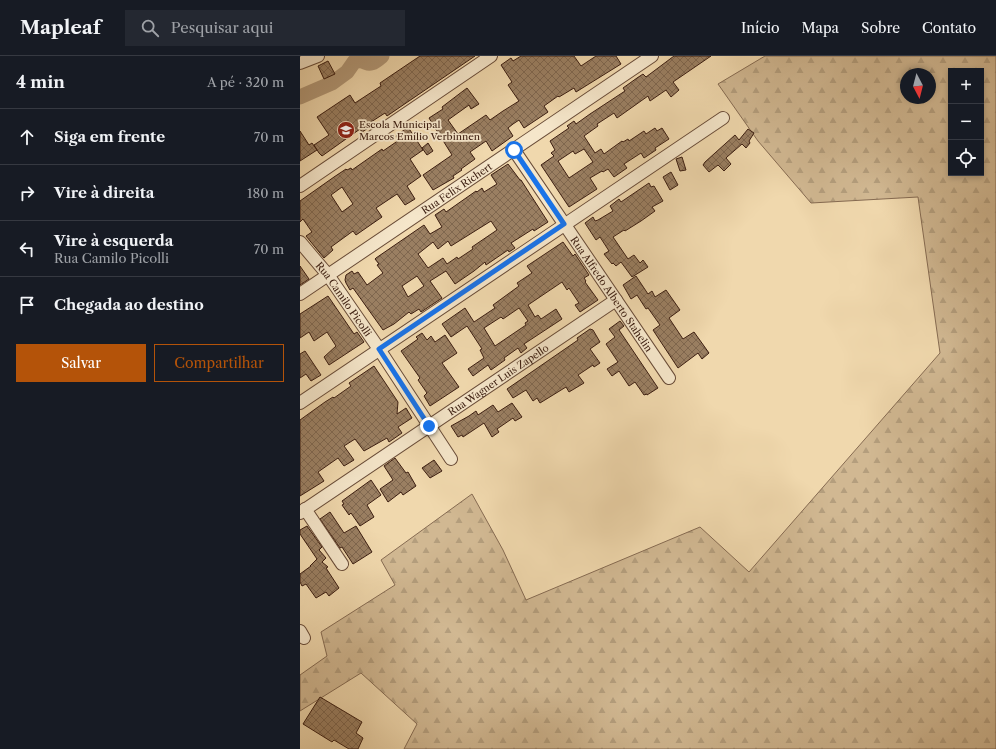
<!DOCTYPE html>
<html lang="pt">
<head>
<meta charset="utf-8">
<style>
	body { margin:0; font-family:"Libre Caslon Text",serif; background:#242831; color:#f1f3f6 }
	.controls { position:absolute; right:12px; top:12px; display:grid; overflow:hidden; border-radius:0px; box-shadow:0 2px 6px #0003 }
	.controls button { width:36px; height:36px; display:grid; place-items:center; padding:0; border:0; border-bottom:1px solid #363941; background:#171b24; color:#f1f3f6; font:20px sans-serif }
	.compass { position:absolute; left:600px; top:12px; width:36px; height:36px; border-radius:50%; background:#171b24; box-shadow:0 2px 6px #0003; rotate:173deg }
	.stop { position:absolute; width:12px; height:12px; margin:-9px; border:3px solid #1a73e8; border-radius:50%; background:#fff }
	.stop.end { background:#1a73e8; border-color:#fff; box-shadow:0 1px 4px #0008 }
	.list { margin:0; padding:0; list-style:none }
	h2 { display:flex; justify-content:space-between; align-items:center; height:52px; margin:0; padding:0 16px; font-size:17px }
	h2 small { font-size:13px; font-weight:400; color:#9ea1a6 }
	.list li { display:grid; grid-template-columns:26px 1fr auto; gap:12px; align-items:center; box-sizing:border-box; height:56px; padding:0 16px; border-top:1px solid #363941 }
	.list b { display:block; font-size:15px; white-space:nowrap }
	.list p { margin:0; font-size:13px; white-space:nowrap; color:#9ea1a6 }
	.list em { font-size:13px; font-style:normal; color:#9ea1a6 }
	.actions { display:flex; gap:8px; padding:12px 16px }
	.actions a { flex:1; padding:9px 0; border:1px solid #b45309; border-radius:0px; text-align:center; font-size:14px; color:#b45309 }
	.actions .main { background:#b45309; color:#fff }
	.icon { flex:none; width:22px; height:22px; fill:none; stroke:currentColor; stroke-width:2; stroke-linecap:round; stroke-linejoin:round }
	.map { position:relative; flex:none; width:696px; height:693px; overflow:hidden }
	header { display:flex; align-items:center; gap:24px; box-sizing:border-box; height:56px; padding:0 20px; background:#171b24; border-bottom:1px solid #363941 }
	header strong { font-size:19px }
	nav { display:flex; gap:22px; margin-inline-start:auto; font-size:14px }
	.search { width:280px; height:36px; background:#242831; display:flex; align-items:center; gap:10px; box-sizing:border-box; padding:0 14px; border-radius:0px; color:#9ea1a6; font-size:15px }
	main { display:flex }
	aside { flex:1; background:#171b24 }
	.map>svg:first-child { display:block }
	.forest { fill:url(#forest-firs); stroke:#866b52; fill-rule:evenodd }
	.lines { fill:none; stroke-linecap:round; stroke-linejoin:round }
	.river { stroke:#b39978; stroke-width:15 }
	.building { fill:url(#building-cross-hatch); stroke:#3c1e11; fill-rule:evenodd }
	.minor-casing { stroke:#694c38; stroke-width:14 }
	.minor { stroke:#f5e6ca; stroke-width:12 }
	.route { stroke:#1a73e8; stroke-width:5 }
	.labels { text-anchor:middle; stroke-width:3.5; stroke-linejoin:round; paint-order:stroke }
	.poi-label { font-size:10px; fill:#3c1e11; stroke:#f5e6ca; text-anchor:start }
	.street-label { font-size:10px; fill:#3c1e11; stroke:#f5e6ca }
</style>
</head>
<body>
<header>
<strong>Mapleaf</strong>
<div class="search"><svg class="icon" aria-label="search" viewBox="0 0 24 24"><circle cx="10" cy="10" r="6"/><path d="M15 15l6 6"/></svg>Pesquisar aqui</div>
<nav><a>Início</a><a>Mapa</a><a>Sobre</a><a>Contato</a></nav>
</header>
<main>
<aside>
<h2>4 min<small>A pé · 320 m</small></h2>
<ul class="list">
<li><svg class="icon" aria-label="ahead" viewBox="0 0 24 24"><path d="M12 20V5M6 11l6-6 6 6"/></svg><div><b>Siga em frente</b></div><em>70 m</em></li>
<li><svg class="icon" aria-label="right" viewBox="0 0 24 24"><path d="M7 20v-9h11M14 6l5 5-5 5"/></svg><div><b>Vire à direita</b></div><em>180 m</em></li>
<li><svg class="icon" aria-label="left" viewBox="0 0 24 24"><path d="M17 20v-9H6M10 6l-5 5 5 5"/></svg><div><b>Vire à esquerda</b><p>Rua Camilo Picolli</p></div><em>70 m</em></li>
<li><svg class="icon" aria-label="arrive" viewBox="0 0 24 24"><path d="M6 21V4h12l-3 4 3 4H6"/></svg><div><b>Chegada ao destino</b></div></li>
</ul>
<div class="actions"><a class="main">Salvar</a><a>Compartilhar</a></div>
</aside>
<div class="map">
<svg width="696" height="693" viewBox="0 0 696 693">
	<defs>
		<pattern id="forest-firs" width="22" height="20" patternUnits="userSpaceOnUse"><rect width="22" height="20" fill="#d1b892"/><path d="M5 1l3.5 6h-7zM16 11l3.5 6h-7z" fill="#b49e7d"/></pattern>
		<pattern id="building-cross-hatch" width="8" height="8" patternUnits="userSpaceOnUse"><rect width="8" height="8" fill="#9a7f62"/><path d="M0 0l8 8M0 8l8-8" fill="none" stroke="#7f674f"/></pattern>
	</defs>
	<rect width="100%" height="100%" fill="#f0d8ad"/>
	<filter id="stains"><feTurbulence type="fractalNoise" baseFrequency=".005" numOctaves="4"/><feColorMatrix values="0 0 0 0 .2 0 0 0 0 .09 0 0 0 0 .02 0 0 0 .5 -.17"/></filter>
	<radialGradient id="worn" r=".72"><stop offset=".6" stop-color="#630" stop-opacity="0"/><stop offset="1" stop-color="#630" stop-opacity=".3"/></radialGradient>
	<path class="forest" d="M465,0H696V693H104L117,668L61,617L0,655V619L27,600L21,576L95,529L81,504L172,438L203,494L226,544L400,471L449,516L640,297L618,141L511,147L458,85L418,28ZM651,15H681V117H651ZM606,18H630V42H606Z"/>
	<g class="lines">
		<path class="river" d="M0,41L32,27L47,16L54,6L61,4C70,10 74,7 82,0"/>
	</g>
	<path class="building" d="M120,0H175L87,60L85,57L71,66L73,69L62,76L60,73L22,100L19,97L14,89L29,79L17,61L50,39L55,47L81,30L80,27Z
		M221,0H274L281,10L296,0H316L321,8L276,36L274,32L259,41L258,40L244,50L248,56L224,72L219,64L213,68L208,72L213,80L192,95L186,85L170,96L175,103L161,113L162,114L153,120L154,122L133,134L123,119L152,99L129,62L143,53L142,51L167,32L179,48L171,53L169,49L148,64L158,78L186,59L190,64L203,55L219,45L208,29L212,26L201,9L211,2L213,5Z
		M374,0H411L373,26L379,34L371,41L366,34L350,45L348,40L317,62L314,57L297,68L298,70L284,80L295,97L301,93L304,98L322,85L323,86L328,83L329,85L344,75L346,78L355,72L357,75L362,72L369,83L355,92L356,94L344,102L341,97L324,108L327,112L314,121L308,113L303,116L302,115L290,122L297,133L269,151L241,109L254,100L251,97L255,94L250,85L269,72L267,70L274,65L276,68L290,58L325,35L323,32L337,22L343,18L346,21ZM284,93L293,106L269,122L258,105L273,95L275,98Z
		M28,5L35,18L24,23L18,10Z
		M108,71L123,94L110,103L121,120L107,130L115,143L105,149L97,138L76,152L82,161L56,179L53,175L31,191L33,194L24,202L6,180L12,176L3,163L0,166V145L34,121L46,113L47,114L51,112L52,114L82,93L83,95L99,84L96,80ZM42,131L53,148L42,156L31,139Z
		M448,73L454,77L449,85L450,87L446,92L442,88L427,101L426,102L431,108L424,115L418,109L409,116L403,109L405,106L435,79L439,84Z
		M0,75L9,89L12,87L17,94L0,105Z
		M128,87L133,95L127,99L122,92Z
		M382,101L386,114L380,115L376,103Z
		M208,108L220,124H221L248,166L234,175L233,173L211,187L215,192L209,196L208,194L186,209L185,206L174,215L155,228L146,215L130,225L142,242L121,256L119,253L111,258L109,256L94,268L83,274L53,232L50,234L46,227L45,224L46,219L52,215L54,218L58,216L67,229L83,217L77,209L79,208L75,203L76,202L124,169L130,178L142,171L135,159L144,153L146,156L176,135L177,136L182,132L184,136L197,128L191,119ZM191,165L197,174L172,191L173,193L158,203L157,201L147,208L143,202L128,212L118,198L133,186L138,193L148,185L151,190ZM117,220L124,230L108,241L102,230Z
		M371,116L378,129L370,134L363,121Z
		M349,127L351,131L354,130L363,145L352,151L355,155L341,165L325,175L324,174L313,181L328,203L334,199L340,207L343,204L348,211L332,221L321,206L316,210L313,207L312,208L304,198L309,195L300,181L296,184L285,167L293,161L295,165L298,164L313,155L310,150L319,143L321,146Z
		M263,186L273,200L275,198L289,219L284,222L286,225L285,226L298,244L280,256L275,249L279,247L269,232L267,234L262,226L228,249L235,261L238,259L241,263L256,253L262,263L224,288L227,292L221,297L218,292L204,302L205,304L191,314L188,309L173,320L168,313L184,302L180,294L182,293L167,270L151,281L142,268L165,252L174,266L195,252L193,249L219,230L217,227L232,217L227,210ZM219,252L228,265L225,267L226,269L195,290L184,272L201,261L203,263Z
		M0,210L9,223L0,229Z
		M336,220L348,238L352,235L355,241L366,234L380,254L369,262L383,283L394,276L409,297L402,303L398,297L378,312L353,274L360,269L348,252L346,253L337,239L331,243L323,229Z
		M28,240L54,278L57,276L64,286L29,309L24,301L36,290L27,276L14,285L9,276L0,282V258Z
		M320,265L324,270L319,274L358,332L347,339V338L344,339L335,326L329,330L319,315L312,320L307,313L318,306L306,288L315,281L309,273Z
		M290,273L293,274L300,286L290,293L300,307L294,311L293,309L278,319L284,327L269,336L266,331L240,347L237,342L233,345L226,334L213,342L207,333L278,284L277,282Z
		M122,277L127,284L131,280L135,286L145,279L157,297L142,307L159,331L130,350L124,340L127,337L118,324L120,322L101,295L118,283L116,281Z
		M5,295L21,319L11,325L6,318L0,322V298Z
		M74,310L98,346L97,358L106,352L112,362L98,371L102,377L89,386L87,382L64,395L55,383L44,390L54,404L44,410L38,402L18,416L24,425L0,440V364L25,346L33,341L34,342L51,330L49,327Z
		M212,347L222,361L215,365L213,362L197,373L199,376L192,381L184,367L163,381L162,379L158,381L151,370L169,360L176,355L178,359L193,349L198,356Z
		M95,402L106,417L108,416L116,430L103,439L101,436L88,446L80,433L93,424L84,410Z
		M134,404L142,415L130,422L122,412Z
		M71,424L81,439L67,449L74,461L60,470L51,457L49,459L42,449L44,448L42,445Z
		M30,456L44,477L56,470L72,496L53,508L42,491L40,492L20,463Z
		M7,470L22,491L19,494L26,502L22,506L28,511L26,512L39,532L29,540L26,536L16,542L6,528L2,530L0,526V518L11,510H10L17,503L0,478V474Z
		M20,641L62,666L56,677L63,682L58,693H49L34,684L32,686L3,668Z"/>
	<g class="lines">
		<defs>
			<g id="minor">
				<path d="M0,7L18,0"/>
				<path id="s1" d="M214,94L369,322"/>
				<path d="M0,130L191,0"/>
				<path id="s2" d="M0,186L28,219L79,293L151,403"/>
				<path id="s3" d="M0,238L352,0"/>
				<path d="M0,347L423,62"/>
				<path d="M5,453L42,508"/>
				<path id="s4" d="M0,457L316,244"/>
				<path d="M0,575L4,582"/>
			</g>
		</defs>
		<use href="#minor" class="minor-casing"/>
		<use href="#minor" class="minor"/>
	</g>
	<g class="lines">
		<path class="route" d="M129,370L79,293L264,168L214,94"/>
	</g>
	<defs>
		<symbol id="school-disc" viewBox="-11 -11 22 22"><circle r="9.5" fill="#8f2418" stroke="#f5e6ca"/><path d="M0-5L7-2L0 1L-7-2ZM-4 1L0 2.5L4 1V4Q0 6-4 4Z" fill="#fff"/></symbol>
	</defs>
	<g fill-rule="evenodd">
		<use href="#school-disc" x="36" y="64" width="20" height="20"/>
	</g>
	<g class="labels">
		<g class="poi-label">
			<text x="59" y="72">Escola Municipal<tspan x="59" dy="12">Marcos Emílio Verbinnen</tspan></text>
		</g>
		<g class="street-label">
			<text dy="4" stroke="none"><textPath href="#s3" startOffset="189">Rua Felix Richert</textPath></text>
			<text dy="4" stroke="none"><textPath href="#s1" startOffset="174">Rua Alfredo Alberto Stahelin</textPath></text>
			<text dy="4" stroke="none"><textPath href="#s2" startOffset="72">Rua Camilo Picolli</textPath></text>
			<text dy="4" stroke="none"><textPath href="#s4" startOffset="239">Rua Wagner Luis Zapello</textPath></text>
		</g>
	</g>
	<rect width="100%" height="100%" filter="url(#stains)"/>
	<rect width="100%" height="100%" fill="url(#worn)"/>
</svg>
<div class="controls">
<button>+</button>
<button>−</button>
<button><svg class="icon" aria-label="locate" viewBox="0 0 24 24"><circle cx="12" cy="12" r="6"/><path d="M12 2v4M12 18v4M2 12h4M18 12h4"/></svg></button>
</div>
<svg class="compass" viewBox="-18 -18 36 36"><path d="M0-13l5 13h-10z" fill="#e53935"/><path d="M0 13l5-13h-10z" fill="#9ea1a6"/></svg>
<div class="stop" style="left:214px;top:94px"></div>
<div class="stop end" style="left:129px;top:370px"></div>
</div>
</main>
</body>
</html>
